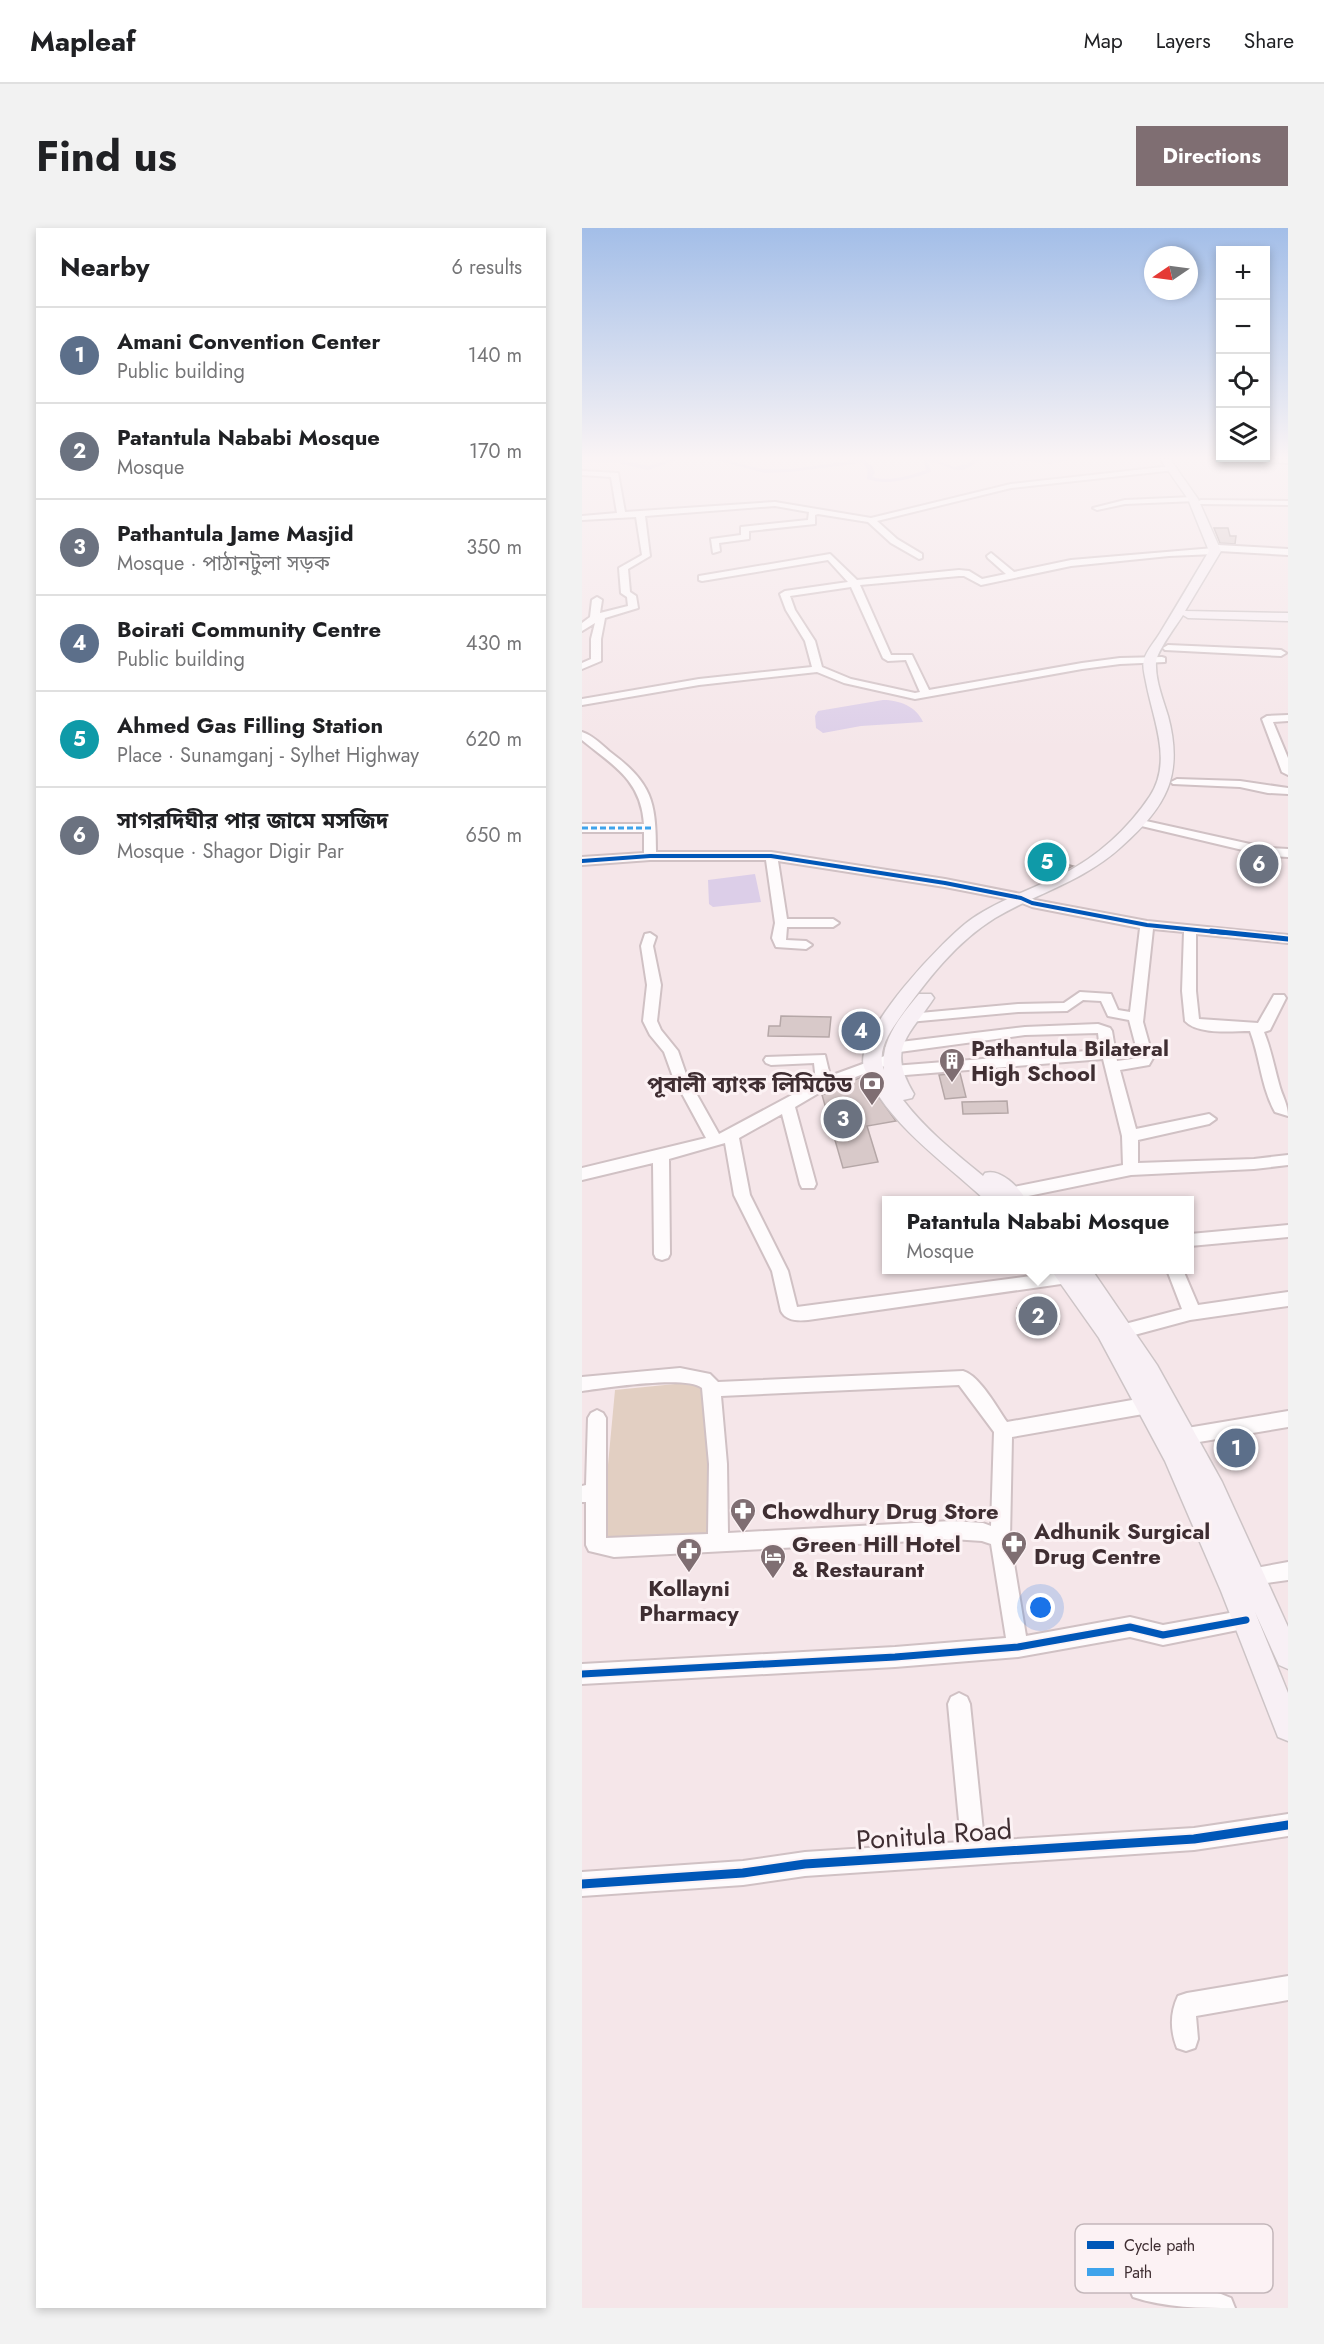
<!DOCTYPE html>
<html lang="en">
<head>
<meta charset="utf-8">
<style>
	body { margin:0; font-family:Jost,"Noto Sans Bengali",sans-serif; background:#f2f2f2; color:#202124 }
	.controls { position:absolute; right:18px; top:18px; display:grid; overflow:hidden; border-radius:0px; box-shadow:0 3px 9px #0003 }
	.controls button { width:54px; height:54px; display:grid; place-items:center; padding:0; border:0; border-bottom:2px solid #e0e0e0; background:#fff; color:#202124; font:30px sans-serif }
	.compass { position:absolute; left:562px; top:18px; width:54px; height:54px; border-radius:50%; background:#fff; box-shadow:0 3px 9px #0003; rotate:257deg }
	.you { position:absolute; left:459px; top:1380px; width:21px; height:21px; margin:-15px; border:4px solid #fff; border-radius:50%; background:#1a73e8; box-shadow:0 0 0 9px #1a73e833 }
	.badge { display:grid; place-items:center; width:39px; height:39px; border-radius:50%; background:#7f6e72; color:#fff; font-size:20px; font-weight:700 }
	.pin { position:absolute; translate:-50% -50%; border:3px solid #fff; box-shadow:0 2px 6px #0006 }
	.popup { position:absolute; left:300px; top:968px; width:312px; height:78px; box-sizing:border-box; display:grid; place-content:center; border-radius:0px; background:#fff; filter:drop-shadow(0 2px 4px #0005); font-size:20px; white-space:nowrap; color:#757577 }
	.popup b { font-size:22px; color:#202124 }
	.popup::after { content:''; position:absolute; left:50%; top:100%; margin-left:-12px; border:12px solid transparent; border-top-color:#fff }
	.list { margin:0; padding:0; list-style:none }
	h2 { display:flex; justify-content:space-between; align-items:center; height:78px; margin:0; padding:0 24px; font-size:26px }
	h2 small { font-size:20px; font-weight:400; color:#757577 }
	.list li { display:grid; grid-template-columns:39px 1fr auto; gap:18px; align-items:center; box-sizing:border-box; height:96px; padding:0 24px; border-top:2px solid #e0e0e0 }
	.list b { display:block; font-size:22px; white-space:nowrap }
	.list p { margin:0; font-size:20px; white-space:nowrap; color:#757577 }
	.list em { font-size:20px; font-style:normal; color:#757577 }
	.icon { flex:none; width:33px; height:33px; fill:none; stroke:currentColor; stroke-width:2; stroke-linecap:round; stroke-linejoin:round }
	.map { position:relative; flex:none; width:706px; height:2080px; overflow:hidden; border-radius:0px }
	header { display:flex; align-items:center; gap:36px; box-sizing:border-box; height:84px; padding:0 30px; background:#fff; border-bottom:2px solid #e0e0e0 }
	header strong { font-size:28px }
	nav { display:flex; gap:33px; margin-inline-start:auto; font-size:21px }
	.intro { display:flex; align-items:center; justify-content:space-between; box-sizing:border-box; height:144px; padding:0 36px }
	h1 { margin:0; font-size:42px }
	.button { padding:15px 27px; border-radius:0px; background:#7f6e72; color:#fff; font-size:21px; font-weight:700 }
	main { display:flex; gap:36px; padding:0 36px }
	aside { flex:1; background:#fff; border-radius:0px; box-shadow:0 3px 9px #0003 }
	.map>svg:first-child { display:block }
	.green { fill:#e2cfc2 }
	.water { fill:#dccee8 }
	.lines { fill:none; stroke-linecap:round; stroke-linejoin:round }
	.canal { fill:#dccee8; fill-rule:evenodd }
	.building { fill:#d8c9c9; stroke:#b5a7a7; stroke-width:1.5 }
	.minor-casing { stroke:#d0c1c4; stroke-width:4 }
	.major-casing { stroke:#cdc4c6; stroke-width:3 }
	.minor { fill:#fefbfc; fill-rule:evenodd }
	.major { fill:#f8f0f5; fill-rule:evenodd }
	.quiet { stroke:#3fa3eb; stroke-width:3; stroke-dasharray:6 3; stroke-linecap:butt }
	.cycleway-far3-casing { stroke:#fcf2f4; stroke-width:6 }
	.cycleway-far2-casing { stroke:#fcf2f4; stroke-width:8 }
	.cycleway-far1-casing { stroke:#fcf2f4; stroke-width:10 }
	.cycleway-casing { stroke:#fcf2f4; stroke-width:13 }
	.cycleway-far3 { stroke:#0057b8; stroke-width:4 }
	.cycleway-far2 { stroke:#0057b8; stroke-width:5 }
	.cycleway-far1 { stroke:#0057b8; stroke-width:7 }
	.cycleway { stroke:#0057b8; stroke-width:9 }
	.labels { text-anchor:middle; stroke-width:6; stroke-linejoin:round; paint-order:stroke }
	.poi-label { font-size:22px; font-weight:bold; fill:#3f2e32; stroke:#fcf2f4; text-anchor:start }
	.near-street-label { font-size:27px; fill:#3f2e32; stroke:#fcf2f4 }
	.key { fill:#fcf2f4; stroke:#c3b7ba; stroke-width:1.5 }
	.key-label { font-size:16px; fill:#3f2e32 }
</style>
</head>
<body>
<header>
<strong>Mapleaf</strong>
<nav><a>Map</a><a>Layers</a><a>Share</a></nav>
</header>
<div class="intro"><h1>Find us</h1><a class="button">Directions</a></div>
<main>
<aside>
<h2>Nearby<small>6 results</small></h2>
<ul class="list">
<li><span class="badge" style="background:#5c6f8a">1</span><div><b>Amani Convention Center</b><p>Public building</p></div><em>140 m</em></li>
<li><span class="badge" style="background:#6b7280">2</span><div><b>Patantula Nababi Mosque</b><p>Mosque</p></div><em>170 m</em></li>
<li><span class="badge" style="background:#6b7280">3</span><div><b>Pathantula Jame Masjid</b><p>Mosque · পাঠানটুলা সড়ক</p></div><em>350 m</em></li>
<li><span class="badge" style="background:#5c6f8a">4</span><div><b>Boirati Community Centre</b><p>Public building</p></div><em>430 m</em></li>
<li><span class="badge" style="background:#0f9aa8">5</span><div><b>Ahmed Gas Filling Station</b><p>Place · Sunamganj - Sylhet Highway</p></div><em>620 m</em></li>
<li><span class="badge" style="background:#6b7280">6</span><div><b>সাগরদিঘীর পার জামে মসজিদ</b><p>Mosque · Shagor Digir Par</p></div><em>650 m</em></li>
</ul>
</aside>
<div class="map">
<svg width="706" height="2080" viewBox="0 0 706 2080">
	<rect width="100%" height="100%" fill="#f5e6e9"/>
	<path class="green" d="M113,1154L125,1163V1311L19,1312L33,1162Z"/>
	<path class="water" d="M301,472C317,472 334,478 341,494L279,498L241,505L234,500L233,488L236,483Z
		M173,646L179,674L131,679L127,676L126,652Z"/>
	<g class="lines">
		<path class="canal" d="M0,231H36L66,238L89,231H97L66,242L36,235L0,234Z
			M130,231C150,230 167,241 186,241C218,243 249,234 281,231L290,238L293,245L290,249C308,254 327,248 344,242L341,231H353L372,239L384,236L392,231H399C372,253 372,236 346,234L349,244C329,251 305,258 285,251C285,243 288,242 280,235L208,244L183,245Z
			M429,231H493L468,236Z"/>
	</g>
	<path class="building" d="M632,300H646L648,308H654L653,316L638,315Z
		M668,626L686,630L685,646L667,645Z
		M459,629L491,638L473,647L449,638Z
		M199,788L249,789L247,809L186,808L187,798H198Z
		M378,845L384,869L363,871L357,847Z
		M279,849H281L286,854L314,893L285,898L296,934L261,940L240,867Z
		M425,873L426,885L381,886L380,874Z
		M457,1073L460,1079L467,1077L477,1096L447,1104L435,1080Z"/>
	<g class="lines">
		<defs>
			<path id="minor" d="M651,231H706V235L655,233Z
				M590,238L594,240L593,242L429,260L295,293L315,311L340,326V330L337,331L309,315L286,294L236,286L233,287V296L167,303V311L137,315L138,323L131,325L129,311L159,307V299L226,292L227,284L193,278L63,288L68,328L46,341L48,364L54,368L56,380L23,390L19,411V433L0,441V435L9,431V411L13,395L0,403V395L8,389L10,372L15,369L20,372L18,385L46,378L45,369L39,365L37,340L60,327L54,289L0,292V288L35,285L29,249L0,247V243L36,245L43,284L193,274L289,290L429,256Z
				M611,269H614V273L543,276L515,282L511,280L543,272Z
				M619,272L706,273V277L616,276L615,274Z
				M636,317L706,321V327L637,323L633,326L587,328L489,338L399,357L382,348H377L278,357L309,427H330L347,462L500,435L538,430L580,429L583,430V434L538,436L500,441L333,471L262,455L235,444L117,457L0,477V471L117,451L230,439L223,413L204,382L198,366L203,363L266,354L246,332L120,353L117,352V348L248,326L275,352L377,342L387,343L400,351L424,346L406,330L405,328L409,325L432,344L489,332L632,320ZM269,359L301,430L306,433L324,432L338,464L333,465L269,451L240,439L233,413L213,382L208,368Z
				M586,417L699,422L704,425L699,428L583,422L581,420Z
				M706,487V493L691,494L706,530V547L700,544L680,491L685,488Z
				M0,504C10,507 19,516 27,523C70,555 74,573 74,624H189L363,651L439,666L453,672L565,693L706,707V715L614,706V763L617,791L676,795L692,767H702L704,770L688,802L682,804C689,821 692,838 697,856C700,868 706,876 706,888L693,884C679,859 678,829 668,803C649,803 616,807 603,793L600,763L602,704L571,701L561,794L571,830L567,837L538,842L554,901L627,886L634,891L627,896L556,912V935L672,931L706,927V937L672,941L549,947L427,972L421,970L419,966L421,962L427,960L541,937L540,908L521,831L311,848L304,843L311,838L518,822L516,805L443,807L310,825L303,820L310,815L443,799L516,796L528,800L530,803L535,833L557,830L547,792L526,788L519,773L501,772L485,783L436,784L327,794L320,790L327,786L436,776L482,775L498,764L529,766L536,782L548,784L558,700L450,679L435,673L363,659L196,633L205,691H251L257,695L251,699H205L204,712L224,713L230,717L224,721L194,719L190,710L193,695L184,632H68L0,637V629L62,625V604H0V596H62C59,552 32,538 0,512Z
				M595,551L658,553L706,560V566L686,565L658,559L591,556L589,554Z
				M555,591L686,620L706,621V629L686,628L551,596L549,594Z
				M68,705L74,709L71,718L79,757L75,793L79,802L96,823L105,849L137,906L234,854L232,835L189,837L184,835L182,832L184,829L243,827L248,848L308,826L315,831L313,834L247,859L213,879L234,956L232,960H220L218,956L200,886L157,910L168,967L206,1043L215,1079L487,1043L493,1044L495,1049L493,1054L226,1092C216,1093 204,1093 199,1083L190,1043L152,967L143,915L87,931L88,1026L86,1030L80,1032L74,1030L72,1026L71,935L0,952V940L124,910L91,849L82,824L68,807L61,793L65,757L59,718L63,706Z
				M706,997V1009L608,1018V1006Z
				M585,1042H601L616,1077L706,1064V1078L608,1092L530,1113L524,1111L521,1106L524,1101L600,1081Z
				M98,1140L128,1146L136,1154L381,1143C398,1148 415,1180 425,1194L567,1169L573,1172L576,1177L573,1182L567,1185L430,1209L428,1311L444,1408L548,1389L581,1397L664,1382L671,1385L674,1392L671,1399L581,1417L548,1409L436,1429L313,1439L0,1456V1436L313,1419L424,1410L409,1316L400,1313L370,1311L32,1329L7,1323L4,1317V1274H0V1258L4,1257L6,1190L9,1185L15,1182L21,1185L24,1190V1310L126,1306L127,1236L120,1160C104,1147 23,1160 0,1163V1149ZM377,1157L412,1204L409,1298L401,1295L370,1293L146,1305L145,1236L139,1168Z
				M706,1183V1199L605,1216L599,1214L596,1208L599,1202L605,1200Z
				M706,1334V1352L670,1357L663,1354L660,1348L663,1342Z
				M377,1465L385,1469L388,1476L402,1613L612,1600L706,1586V1608L612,1622L223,1648L161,1657L0,1668V1644L161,1633L223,1624L379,1614L366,1476L369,1469Z
				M706,1748V1772L614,1788L616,1811L613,1820L604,1823L595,1820C588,1802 588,1785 596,1768L605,1765Z
				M561,2045L639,2066L649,2070L653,2080C618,2080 584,2080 551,2069L547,2059L551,2049Z"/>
			<path id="major" d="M578,231H588L616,271L639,323L603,383L706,385V393L606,390L601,387C594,398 575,423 574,434C573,452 581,471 586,488C602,548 584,579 539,619C502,653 455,665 413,690C374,714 345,752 319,788C308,804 294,822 302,842C298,812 319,788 337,766H349L352,770C327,808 304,820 332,866L330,870L321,872C344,902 372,924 401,948L403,945C418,940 437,959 444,972H403C363,934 302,894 282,839C271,806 364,708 391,690C419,671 451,661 481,646C515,629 546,601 568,568C591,533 571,492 564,454C563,448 560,438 562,432C564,423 574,412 578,405C595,377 611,350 627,323L606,271Z
				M469,1042H510L575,1137L640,1254L706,1399V1441L697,1437L673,1384L706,1465V1513L696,1509L639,1363L583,1233L517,1110Z"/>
		</defs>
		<use href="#minor" class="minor-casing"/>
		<use href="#major" class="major-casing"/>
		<use href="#minor" class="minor"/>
		<use href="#major" class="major"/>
		<path class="quiet" d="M0,600H69"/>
		<defs>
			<path id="cycleway-far3" d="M0,633L68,628H189L363,655L439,670L450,675L565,697L644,705"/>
			<path id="cycleway-far2" d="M629,703L706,711"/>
			<path id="cycleway-far1" d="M0,1446L313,1429L436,1419L548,1399L581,1407L664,1392"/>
			<path id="cycleway" d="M0,1656L161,1645L223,1636L612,1611L706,1597"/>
		</defs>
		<use href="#cycleway-far3" class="cycleway-far3-casing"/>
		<use href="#cycleway-far2" class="cycleway-far2-casing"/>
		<use href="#cycleway-far1" class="cycleway-far1-casing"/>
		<use href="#cycleway" class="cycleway-casing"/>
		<use href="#cycleway-far3" class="cycleway-far3"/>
		<use href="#cycleway-far2" class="cycleway-far2"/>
		<use href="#cycleway-far1" class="cycleway-far1"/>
		<use href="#cycleway" class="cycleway"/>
	</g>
	<linearGradient id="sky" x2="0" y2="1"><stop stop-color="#a3bee8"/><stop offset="0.44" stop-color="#faf4f5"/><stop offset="1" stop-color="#faf4f5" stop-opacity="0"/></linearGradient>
	<rect width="706" height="522" fill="url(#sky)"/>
	<defs>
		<symbol id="building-pin" viewBox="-11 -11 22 30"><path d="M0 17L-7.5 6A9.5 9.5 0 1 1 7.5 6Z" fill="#7f6e72" stroke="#fcf2f4"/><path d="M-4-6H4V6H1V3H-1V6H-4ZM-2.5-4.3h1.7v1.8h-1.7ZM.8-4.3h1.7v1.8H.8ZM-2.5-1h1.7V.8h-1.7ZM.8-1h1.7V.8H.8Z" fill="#fff"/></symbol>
		<symbol id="bank-pin" viewBox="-11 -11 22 30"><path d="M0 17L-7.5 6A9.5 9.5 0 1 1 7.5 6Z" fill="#7f6e72" stroke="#fcf2f4"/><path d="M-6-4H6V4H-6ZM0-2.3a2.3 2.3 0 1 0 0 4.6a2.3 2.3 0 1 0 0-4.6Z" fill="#fff"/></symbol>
		<symbol id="pharmacy-pin" viewBox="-11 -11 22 30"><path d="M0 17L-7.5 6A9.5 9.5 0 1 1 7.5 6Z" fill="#7f6e72" stroke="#fcf2f4"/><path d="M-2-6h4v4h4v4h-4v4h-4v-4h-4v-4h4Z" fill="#fff"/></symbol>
		<symbol id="hotel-pin" viewBox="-11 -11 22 30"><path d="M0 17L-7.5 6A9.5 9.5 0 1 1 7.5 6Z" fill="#7f6e72" stroke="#fcf2f4"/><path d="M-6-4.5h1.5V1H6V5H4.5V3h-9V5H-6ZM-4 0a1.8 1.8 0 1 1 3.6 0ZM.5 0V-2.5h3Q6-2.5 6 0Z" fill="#fff"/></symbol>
	</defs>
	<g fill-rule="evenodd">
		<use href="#building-pin" x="355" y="818" width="30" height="40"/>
		<use href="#bank-pin" x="275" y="841" width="30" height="40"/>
		<use href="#pharmacy-pin" x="146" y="1268" width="30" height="40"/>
		<use href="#pharmacy-pin" x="417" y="1301" width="30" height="40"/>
		<use href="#pharmacy-pin" x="92" y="1308" width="30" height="40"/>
		<use href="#hotel-pin" x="176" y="1314" width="30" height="40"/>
	</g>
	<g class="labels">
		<g class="poi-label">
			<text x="389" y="828">Pathantula Bilateral<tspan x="389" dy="25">High School</tspan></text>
			<text x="270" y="864" text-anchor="end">পূবালী ব্যাংক লিমিটেড</text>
			<text x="180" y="1291">Chowdhury Drug Store</text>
			<text x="452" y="1311">Adhunik Surgical<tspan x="452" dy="25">Drug Centre</tspan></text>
			<text x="210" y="1324">Green Hill Hotel<tspan x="210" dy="25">&amp; Restaurant</tspan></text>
			<text x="107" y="1368" text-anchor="middle">Kollayni<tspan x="107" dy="25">Pharmacy</tspan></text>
		</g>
		<g class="near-street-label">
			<text transform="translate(352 1607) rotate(-4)" y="9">Ponitula Road</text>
		</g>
	</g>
	<rect x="493" y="1996" width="198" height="69" rx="9" class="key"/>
	<rect x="505" y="2013" width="27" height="8" fill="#0057b8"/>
	<rect x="505" y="2040" width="27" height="8" fill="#3fa3eb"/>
	<g class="key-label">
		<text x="542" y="2023">Cycle path</text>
		<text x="542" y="2050">Path</text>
	</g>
</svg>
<div class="controls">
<button>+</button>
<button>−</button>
<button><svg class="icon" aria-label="locate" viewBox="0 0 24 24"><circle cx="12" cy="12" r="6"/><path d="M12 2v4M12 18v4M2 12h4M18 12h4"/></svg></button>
<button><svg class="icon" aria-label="layers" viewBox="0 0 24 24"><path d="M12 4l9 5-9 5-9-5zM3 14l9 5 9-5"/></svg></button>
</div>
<svg class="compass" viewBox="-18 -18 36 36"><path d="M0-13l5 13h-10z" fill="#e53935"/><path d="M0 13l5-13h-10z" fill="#757577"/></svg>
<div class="you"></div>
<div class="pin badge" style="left:654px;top:1220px;background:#5c6f8a">1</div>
<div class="pin badge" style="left:456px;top:1088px;background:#6b7280">2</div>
<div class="popup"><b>Patantula Nababi Mosque</b>Mosque</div>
<div class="pin badge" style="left:261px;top:891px;background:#6b7280">3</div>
<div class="pin badge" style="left:279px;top:803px;background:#5c6f8a">4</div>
<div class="pin badge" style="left:465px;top:634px;background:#0f9aa8">5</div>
<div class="pin badge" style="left:677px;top:636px;background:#6b7280">6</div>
</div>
</main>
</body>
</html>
